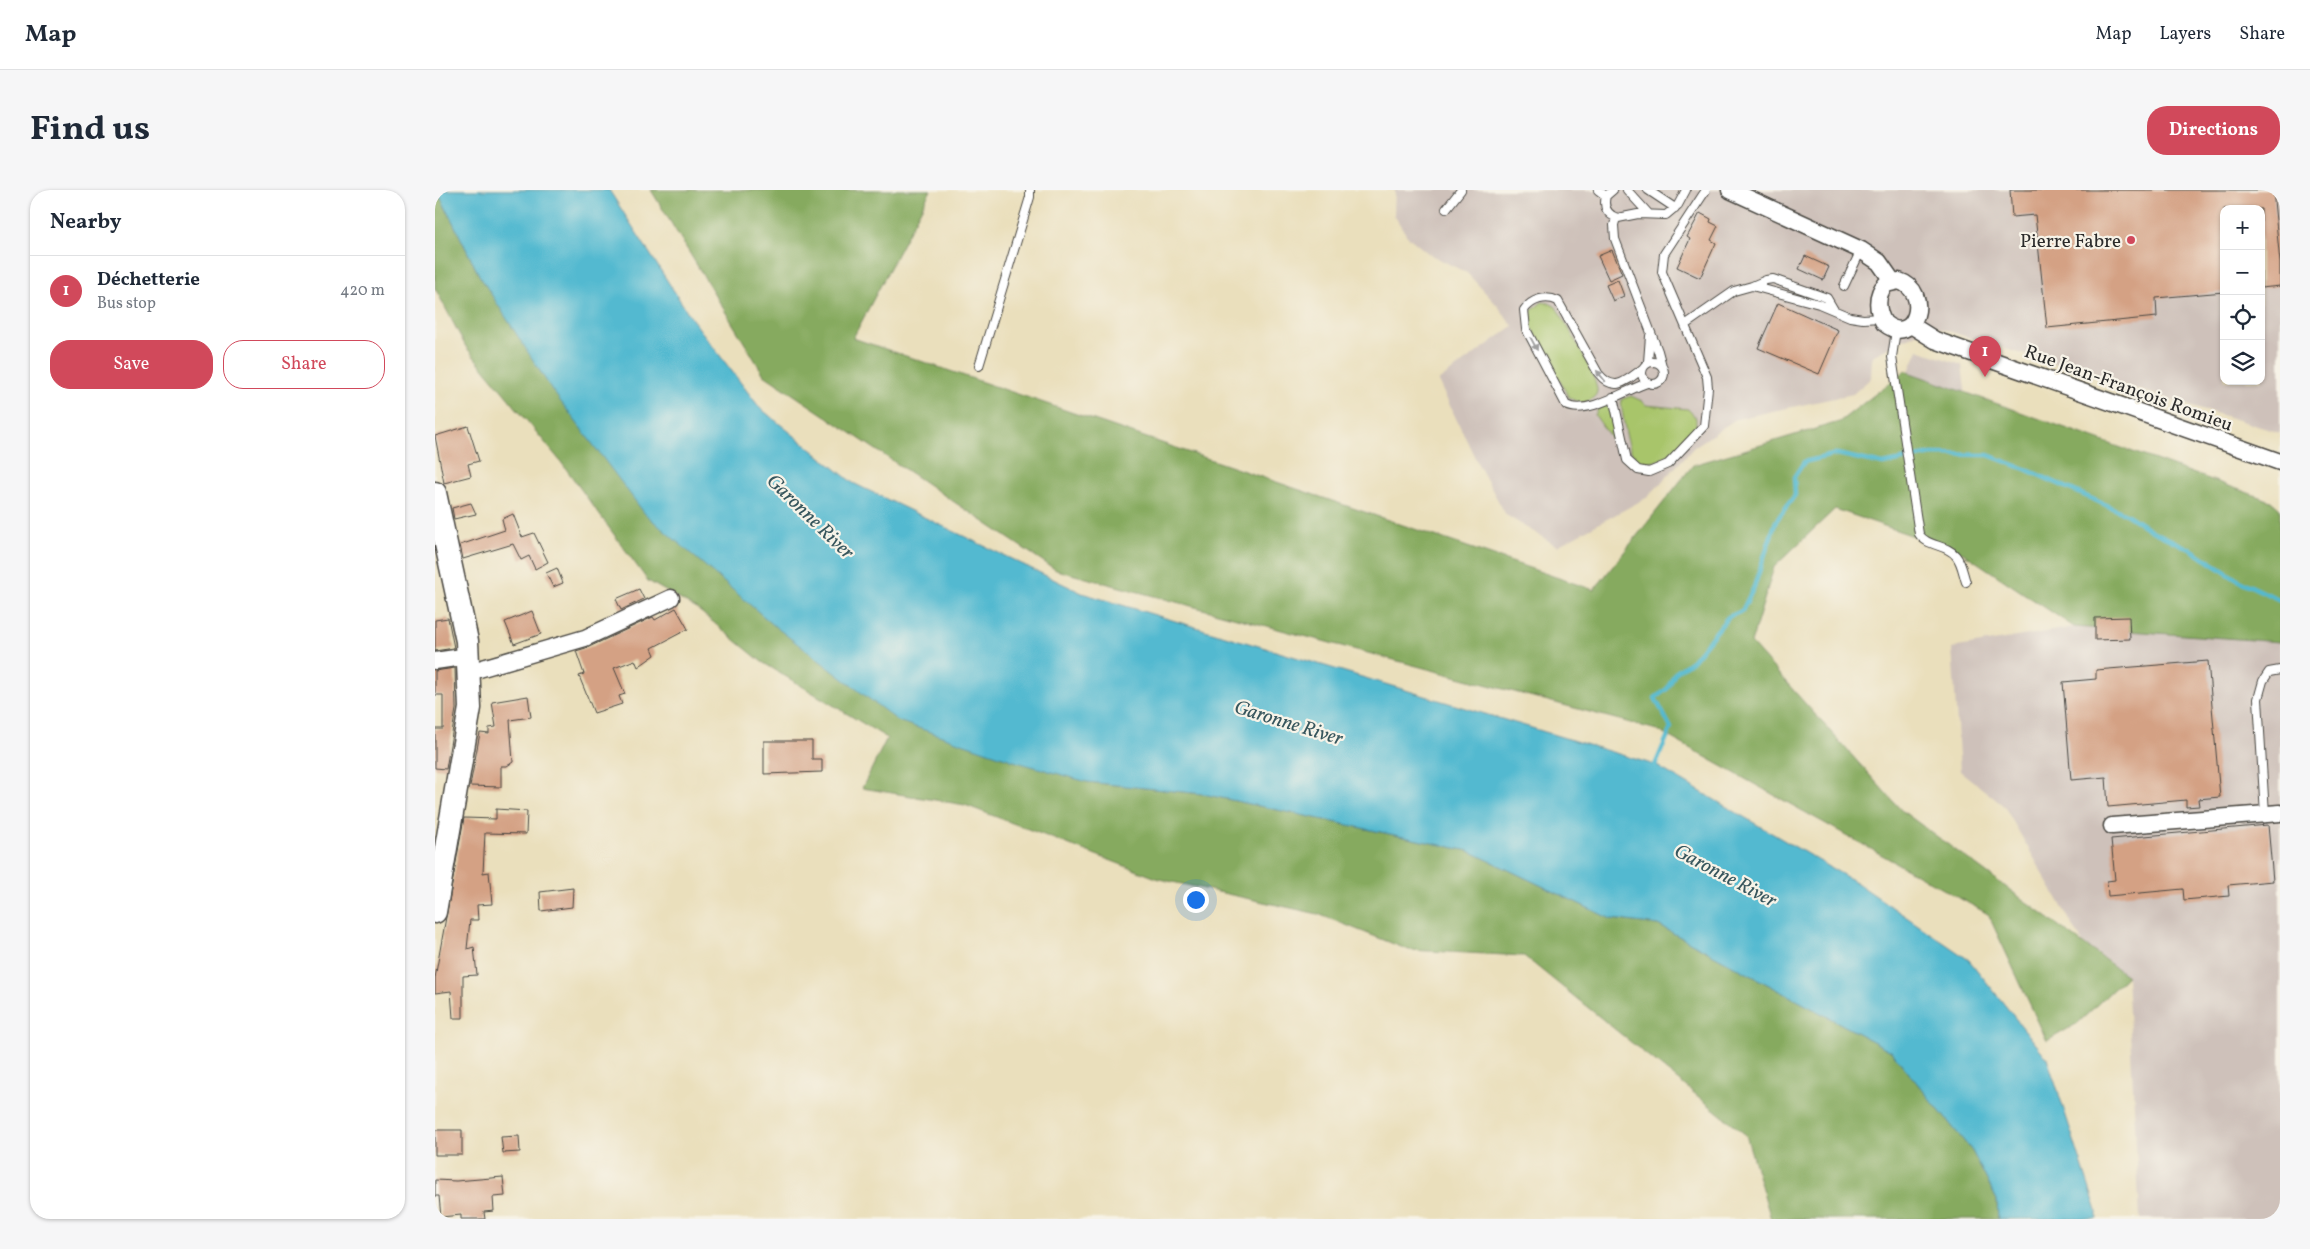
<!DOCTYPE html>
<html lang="en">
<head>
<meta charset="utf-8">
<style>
	body { margin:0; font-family:Vollkorn,serif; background:#f6f6f7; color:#1f2937 }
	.controls { position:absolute; right:15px; top:15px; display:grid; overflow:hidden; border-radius:10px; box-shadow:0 1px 4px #0004 }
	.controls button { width:45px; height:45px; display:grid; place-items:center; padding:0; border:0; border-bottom:1px solid #e0e1e3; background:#fff; color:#1f2937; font:25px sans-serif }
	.you { position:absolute; left:760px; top:709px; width:18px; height:18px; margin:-12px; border:4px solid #fff; border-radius:50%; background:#1a73e8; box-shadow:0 0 0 8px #1a73e833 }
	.badge { display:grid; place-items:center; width:32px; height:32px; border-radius:50%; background:#d1495b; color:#fff; font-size:16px; font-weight:700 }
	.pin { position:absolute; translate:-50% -41px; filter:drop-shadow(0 1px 2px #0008) }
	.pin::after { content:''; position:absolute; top:26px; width:18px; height:15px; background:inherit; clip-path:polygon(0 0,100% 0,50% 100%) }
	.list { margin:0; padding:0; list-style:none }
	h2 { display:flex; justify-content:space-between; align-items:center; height:65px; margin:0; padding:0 20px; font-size:21px }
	h2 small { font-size:16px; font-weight:400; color:#747a83 }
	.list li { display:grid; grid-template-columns:32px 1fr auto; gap:15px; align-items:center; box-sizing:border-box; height:70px; padding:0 20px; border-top:1px solid #e0e1e3 }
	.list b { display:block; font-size:19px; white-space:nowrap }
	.list p { margin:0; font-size:16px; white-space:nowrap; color:#747a83 }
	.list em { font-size:16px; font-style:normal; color:#747a83 }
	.actions { display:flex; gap:10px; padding:15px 20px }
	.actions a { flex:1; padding:11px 0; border:1px solid #d1495b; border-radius:20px; text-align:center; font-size:18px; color:#d1495b }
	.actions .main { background:#d1495b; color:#fff }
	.icon { flex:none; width:28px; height:28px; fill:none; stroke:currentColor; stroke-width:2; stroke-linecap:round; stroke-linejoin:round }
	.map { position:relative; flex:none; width:1845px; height:1029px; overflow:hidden; border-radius:20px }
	header { display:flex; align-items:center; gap:30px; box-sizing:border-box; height:70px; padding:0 25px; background:#fff; border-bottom:1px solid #e0e1e3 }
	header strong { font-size:24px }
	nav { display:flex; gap:28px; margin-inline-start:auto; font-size:18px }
	.intro { display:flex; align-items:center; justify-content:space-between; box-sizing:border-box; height:120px; padding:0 30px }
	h1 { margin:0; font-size:35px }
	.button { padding:12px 22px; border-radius:20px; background:#d1495b; color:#fff; font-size:18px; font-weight:700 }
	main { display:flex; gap:30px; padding:0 30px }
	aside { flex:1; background:#fff; border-radius:20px; box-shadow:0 1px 4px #0004 }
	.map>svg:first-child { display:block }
	.industrial { fill:#cec1ba; fill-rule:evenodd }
	.green { fill:#a8c56b; stroke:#6a784b }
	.forest { fill:#86aa5f; stroke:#586a45 }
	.water { fill:#52b9d0; stroke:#3e727e }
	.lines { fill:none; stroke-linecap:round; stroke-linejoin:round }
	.stream { stroke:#52b9d0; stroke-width:4.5 }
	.building { fill:#d4a184 }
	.lane-casing { stroke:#484641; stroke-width:10 }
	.street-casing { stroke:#484641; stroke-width:19 }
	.secondary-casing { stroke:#484641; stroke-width:25 }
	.lane { stroke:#fff; stroke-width:8 }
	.street { stroke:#fff; stroke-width:16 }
	.secondary { stroke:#fff; stroke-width:22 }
	.oneway { fill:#a0a0a0 }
	.poi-dot { fill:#d1495b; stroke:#f7f3e8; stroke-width:2 }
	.labels { text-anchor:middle; stroke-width:4.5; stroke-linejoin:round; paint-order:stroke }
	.poi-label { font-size:19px; fill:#2b2b2b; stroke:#f7f3e8; text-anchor:end }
	.street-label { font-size:19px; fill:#2b2b2b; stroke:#f7f3e8 }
	.water-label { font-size:20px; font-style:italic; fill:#37565d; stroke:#f7f3e8 }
</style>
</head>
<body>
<header>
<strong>Map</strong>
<nav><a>Map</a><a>Layers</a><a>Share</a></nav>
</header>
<div class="intro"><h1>Find us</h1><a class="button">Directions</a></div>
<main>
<aside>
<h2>Nearby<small></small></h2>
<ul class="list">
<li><span class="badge">1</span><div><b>Déchetterie</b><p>Bus stop</p></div><em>420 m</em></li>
</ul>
<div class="actions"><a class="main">Save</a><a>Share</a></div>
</aside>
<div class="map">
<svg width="1845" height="1029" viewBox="0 0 1845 1029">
	<rect width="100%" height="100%" fill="#f7f3e8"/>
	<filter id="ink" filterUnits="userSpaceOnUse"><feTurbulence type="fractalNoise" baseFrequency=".02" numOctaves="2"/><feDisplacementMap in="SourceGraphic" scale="10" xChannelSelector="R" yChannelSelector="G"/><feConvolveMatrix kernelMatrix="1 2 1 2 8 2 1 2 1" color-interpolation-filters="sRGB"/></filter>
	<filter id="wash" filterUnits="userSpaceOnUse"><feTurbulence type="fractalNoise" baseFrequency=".0096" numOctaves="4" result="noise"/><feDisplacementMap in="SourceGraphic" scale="20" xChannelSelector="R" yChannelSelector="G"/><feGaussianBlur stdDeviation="1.12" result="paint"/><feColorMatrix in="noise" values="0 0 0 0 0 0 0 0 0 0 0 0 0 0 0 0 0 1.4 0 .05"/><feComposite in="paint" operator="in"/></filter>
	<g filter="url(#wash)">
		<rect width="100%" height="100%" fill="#eadfbc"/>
		<path class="industrial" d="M960,0H1845V243L1497,136L1437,166L1436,188L1418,204L1301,229L1259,257L1213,307L1122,356L1071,325L1043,274L1003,191L1078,136L1062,115L1032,83L994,64L972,46L959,25ZM1789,19H1826V191H1789Z
			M1483,160L1527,175L1532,215L1481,224L1474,181Z
			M1639,437L1845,452V1029H1705L1692,786L1648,753L1569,616L1525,581L1517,458Z"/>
		<path class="green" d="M1107,112L1114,113L1121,117C1129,130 1165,191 1162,202C1160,209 1152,212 1146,213L1134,208L1095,135L1096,121Z
			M1196,206L1207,211L1211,215L1253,219L1261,228V237C1248,254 1228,277 1204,272C1192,265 1189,229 1186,215L1187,209Z
			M1172,214L1181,246L1178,251L1160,225L1164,217Z"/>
		<path class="forest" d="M0,0H2L44,85L652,592L768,604L1034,661L1176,729L1223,735L1456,861L1537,961L1562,1010L1563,1029H1336L1311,945L1089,766L974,760L883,724L724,689L530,615L427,598L452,548L327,472L262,419L213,391L126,272L31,157L0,98Z
			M216,0H496L418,148L1159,400L1258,275L1404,232L1470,181L1836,311L1845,319V452L1639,437L1528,363L1400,319L1339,377L1316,453L1466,620L1692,786L1643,833L1612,851L1553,724L1222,540L621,380L329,185Z"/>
		<path class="water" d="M2,0H174L257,129L325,218L418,293L647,403L1220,575L1422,693L1534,770L1612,868L1662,1021V1029H1563L1562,1010L1537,961L1456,861L1223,735L1176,729L1034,661L768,604L652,592L582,572L463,531L342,438L210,324L117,200L44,85Z"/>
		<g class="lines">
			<path class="stream" d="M1218,580L1236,538L1220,508L1233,498L1240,483L1258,470L1293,427L1307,421L1319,397L1341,331L1360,305L1359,287L1369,272L1402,264L1448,274L1497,264L1553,265L1590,279L1691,324L1717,341L1757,360L1801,389L1845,410"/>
		</g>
		<g id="blocks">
			<path class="building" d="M1575,0H1838L1845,73V96L1826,98V19H1789V102L1721,108L1722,127L1612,138L1600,25L1577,27Z
				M1265,23L1276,29L1275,32L1283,36L1276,50L1281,53L1265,88L1242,77L1255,49L1252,47Z
				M1177,60L1187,84L1174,90L1163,66Z
				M1370,66L1394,77L1388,90L1364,79Z
				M1183,90L1189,106L1178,111L1171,95Z
				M1343,113L1403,140L1384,184L1323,158Z
				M33,236L44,271L33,274L36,286L9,293L0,246Z
				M36,313L41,324L19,329L17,318Z
				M78,324L87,347L99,343L113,372L100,379L94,366L86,370L78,354L28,369L25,355L70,340L67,329Z
				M122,378L128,393L118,397L111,383Z
				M204,399L209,409L186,420L181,409Z
				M241,418L253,439L217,458L220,465L203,477L200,470L179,478L190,504L184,506L187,514L159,523L144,486L149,484L141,461L154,457L218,427L220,430Z
				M97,421L106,444L79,454L70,432Z
				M1694,427L1695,449L1660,450V428Z
				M13,428L19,458L0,461V430Z
				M1773,471L1785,607L1763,609L1764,616L1751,617V610L1673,617L1671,587L1636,590L1628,492L1661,489V480Z
				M20,478L21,519L11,579L0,578V539H8V505H0V481Z
				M93,506L96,527L75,530L78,572L72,576H66V597L35,596L45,543L54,544V538L61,537L57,512Z
				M329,551H377V569H387V582L329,584Z
				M61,619L92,621L91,644L50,643L48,683L54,682L57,714L42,715L43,730H35L32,759L39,757L42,785L28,786V828H18L16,801L0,803V788L29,628L61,629Z
				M1833,635L1838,691L1793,695L1794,706L1749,710L1748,699L1673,706L1672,691L1680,690L1676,649Z
				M138,698L137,717L106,721L105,702Z
				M0,940H27V965H0Z
				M84,946L85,962L68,963L66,947Z
				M68,987L70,1006L58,1007L59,1021L49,1022L50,1029H26V1025L6,1027L4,1006H0V990L21,991Z"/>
		</g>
	</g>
	<g filter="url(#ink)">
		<use href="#blocks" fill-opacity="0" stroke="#484641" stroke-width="1"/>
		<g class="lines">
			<defs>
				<path id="lane" d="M1163,0L1171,6
					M1178,0L1171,6C1168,17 1172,25 1183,28L1203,24L1231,25L1243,15L1251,0
					M1192,0L1213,23
					M1213,0L1240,18
					M1011,19L1026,0
					M1181,28L1179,35L1180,49L1223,161L1227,176
					M1317,96L1331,90L1338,89L1392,108L1399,120
					M1409,96L1426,60
					M1250,135L1299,101L1317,96L1384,114L1415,127L1428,129L1446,128
					M1461,140L1457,167L1484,344C1492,357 1512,354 1521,366C1527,373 1528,384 1531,392
					M1207 183a11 11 0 1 1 22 0a11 11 0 1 1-22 0Z
					M1213,172L1215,146
					M544,176L595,7V0
					M1207,179C1190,192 1179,203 1163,183L1123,111C1111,105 1097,109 1089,120L1091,139L1131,215C1152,226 1191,200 1212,193
					M1178,207L1192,270L1203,280L1214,282L1233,274L1269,236L1273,198L1272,187L1227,82L1229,64L1271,0
					M1830,624L1823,509L1828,491L1834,482L1845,480"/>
				<path id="street" d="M1295,0L1426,60L1444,72L1458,92
					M1464,91C1497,101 1481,159 1449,133C1442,121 1440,105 1451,94Z
					M1476,135L1500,150L1845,272
					M0,471L34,466
					M34,482L150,448L236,408
					M1677,636L1845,623"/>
				<path id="secondary" d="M0,303L32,451L35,518L0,722"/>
			</defs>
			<use href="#lane" class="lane-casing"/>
			<use href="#street" class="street-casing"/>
			<use href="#secondary" class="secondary-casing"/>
			<use href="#lane" class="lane"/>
			<use href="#street" class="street"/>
			<use href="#secondary" class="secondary"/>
		</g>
		<defs><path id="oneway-solid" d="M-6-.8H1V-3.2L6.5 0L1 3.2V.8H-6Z" transform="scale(1.25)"/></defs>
		<g class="oneway">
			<use href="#oneway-solid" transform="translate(1099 154) rotate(62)"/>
			<use href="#oneway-solid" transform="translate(1166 186) rotate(-129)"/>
		</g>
	</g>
	<circle class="poi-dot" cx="1696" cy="50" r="5"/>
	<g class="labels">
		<g class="poi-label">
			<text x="1686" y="57">Pierre Fabre</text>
		</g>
		<g class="street-label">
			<text transform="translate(1694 197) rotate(20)" y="7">Rue Jean-François Romieu</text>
		</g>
		<g class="water-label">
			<text transform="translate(376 326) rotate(44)" y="7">Garonne River</text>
			<text transform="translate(854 532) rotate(17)" y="7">Garonne River</text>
			<text transform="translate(1291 685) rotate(28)" y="7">Garonne River</text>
		</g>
	</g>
</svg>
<div class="controls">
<button>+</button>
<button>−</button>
<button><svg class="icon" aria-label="locate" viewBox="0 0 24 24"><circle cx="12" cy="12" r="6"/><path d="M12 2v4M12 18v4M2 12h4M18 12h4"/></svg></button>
<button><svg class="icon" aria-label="layers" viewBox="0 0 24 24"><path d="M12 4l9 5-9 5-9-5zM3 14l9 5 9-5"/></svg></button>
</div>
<div class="you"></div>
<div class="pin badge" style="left:1550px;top:187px">1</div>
</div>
</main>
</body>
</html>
